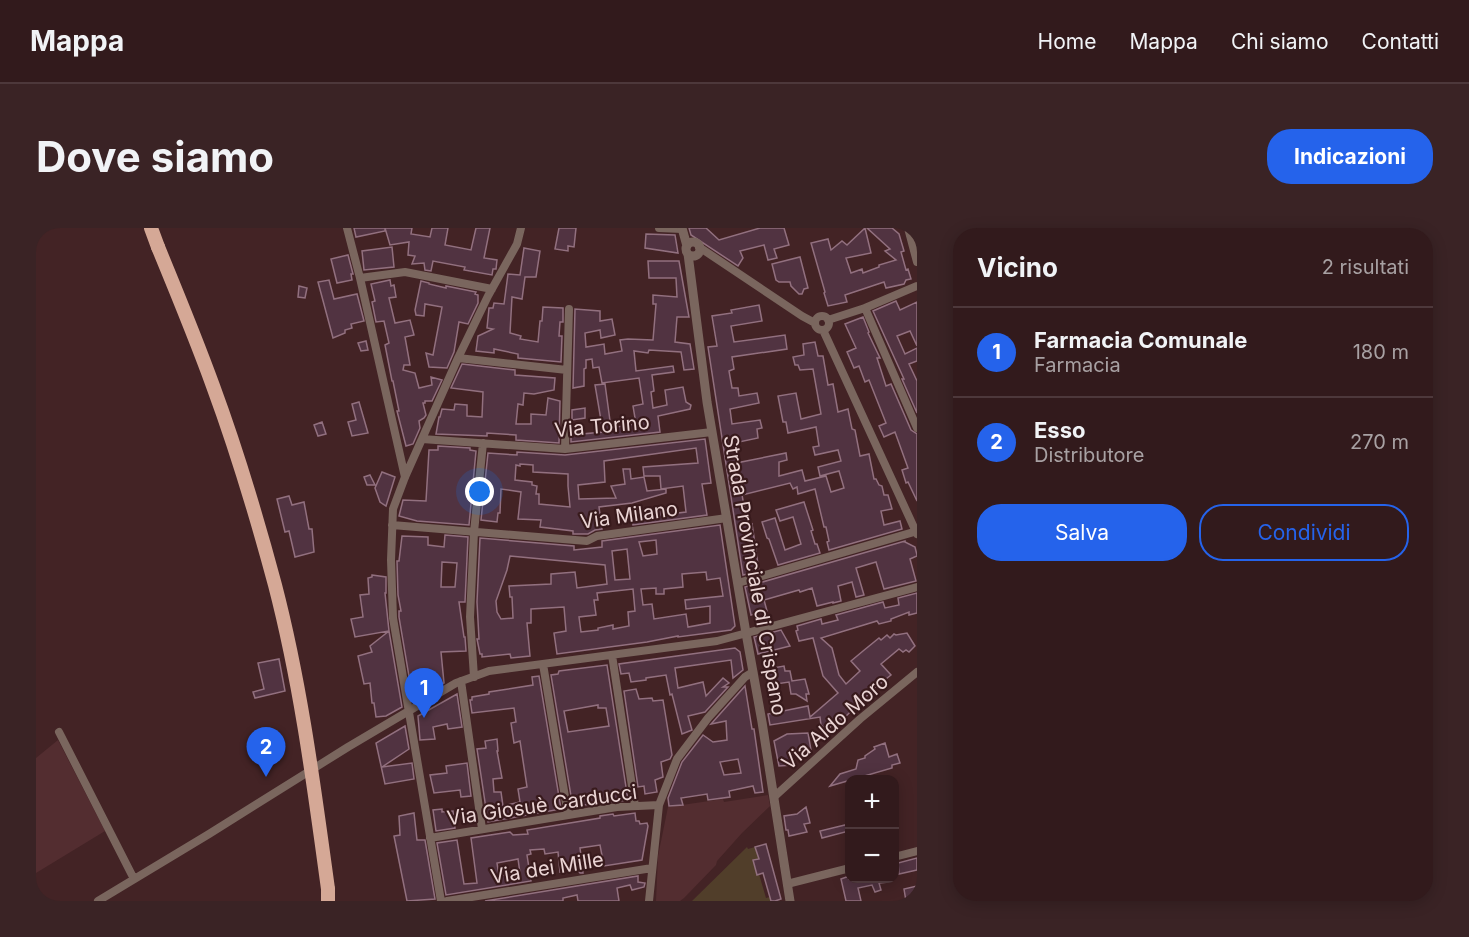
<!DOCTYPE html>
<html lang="it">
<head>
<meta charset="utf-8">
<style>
	body { margin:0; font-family:Inter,sans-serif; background:#3a2325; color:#f1f3f6 }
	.controls { position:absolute; right:18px; bottom:18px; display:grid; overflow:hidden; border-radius:12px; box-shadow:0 3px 15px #0003 }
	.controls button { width:54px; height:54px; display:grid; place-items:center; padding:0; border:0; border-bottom:2px solid #4d383b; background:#321a1c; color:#f1f3f6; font:30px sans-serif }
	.you { position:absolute; left:444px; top:264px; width:21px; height:21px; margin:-15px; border:4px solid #fff; border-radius:50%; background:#1a73e8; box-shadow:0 0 0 9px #1a73e833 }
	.badge { display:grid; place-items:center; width:39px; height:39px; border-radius:50%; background:#2563eb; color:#fff; font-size:20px; font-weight:700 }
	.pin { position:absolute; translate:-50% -50px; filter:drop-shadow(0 2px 3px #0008) }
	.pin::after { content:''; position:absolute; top:32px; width:21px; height:18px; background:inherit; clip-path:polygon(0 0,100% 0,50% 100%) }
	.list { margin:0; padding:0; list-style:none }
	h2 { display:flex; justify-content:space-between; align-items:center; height:78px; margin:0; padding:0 24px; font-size:26px }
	h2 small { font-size:20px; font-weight:400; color:#a8a1a3 }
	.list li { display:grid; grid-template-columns:39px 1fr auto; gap:18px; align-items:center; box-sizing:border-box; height:90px; padding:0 24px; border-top:2px solid #4d383b }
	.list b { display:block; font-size:22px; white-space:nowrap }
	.list p { margin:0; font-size:20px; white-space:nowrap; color:#a8a1a3 }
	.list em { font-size:20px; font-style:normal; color:#a8a1a3 }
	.actions { display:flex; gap:12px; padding:18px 24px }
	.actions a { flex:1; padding:14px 0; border:2px solid #2563eb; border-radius:24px; text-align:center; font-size:21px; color:#2563eb }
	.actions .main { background:#2563eb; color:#fff }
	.map { position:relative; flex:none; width:881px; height:673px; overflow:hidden; border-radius:24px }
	header { display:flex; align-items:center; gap:36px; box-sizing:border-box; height:84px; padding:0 30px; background:#321a1c; border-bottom:2px solid #4d383b }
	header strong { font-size:28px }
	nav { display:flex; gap:33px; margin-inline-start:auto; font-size:21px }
	.intro { display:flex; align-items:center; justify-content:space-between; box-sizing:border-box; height:144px; padding:0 36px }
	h1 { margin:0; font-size:42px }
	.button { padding:15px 27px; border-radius:24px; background:#2563eb; color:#fff; font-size:21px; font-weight:700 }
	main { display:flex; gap:36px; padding:0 36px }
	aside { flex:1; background:#321a1c; border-radius:24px; box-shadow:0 3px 15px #0003 }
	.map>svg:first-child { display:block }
	.built { fill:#532d30 }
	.green { fill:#513e2a }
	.building { fill:#513341; stroke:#92707f; stroke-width:1.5; fill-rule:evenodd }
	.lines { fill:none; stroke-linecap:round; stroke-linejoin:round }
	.minor { stroke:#7a665e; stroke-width:8 }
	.tertiary { stroke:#7a665e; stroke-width:9 }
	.trunk { stroke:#d5a896; stroke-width:14 }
	.trunk-bridge { stroke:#d5a896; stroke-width:14 }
	.labels { text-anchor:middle; stroke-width:4.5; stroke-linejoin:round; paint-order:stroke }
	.street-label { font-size:20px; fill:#ebd5d5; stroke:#381a1c }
</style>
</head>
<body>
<header>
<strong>Mappa</strong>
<nav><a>Home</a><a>Mappa</a><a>Chi siamo</a><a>Contatti</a></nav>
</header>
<div class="intro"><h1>Dove siamo</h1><a class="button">Indicazioni</a></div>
<main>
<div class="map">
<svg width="881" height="673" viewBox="0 0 881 673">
	<rect width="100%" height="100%" fill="#432325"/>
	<path class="built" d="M22,512L69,603L0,645V530Z
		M732,567L734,578L706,605L681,633L680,637L648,670L644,673H620L622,628L632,579L687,571L688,574Z"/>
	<path class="green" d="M711,619L712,621L719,619L723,631L717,633L721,646H723L730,670L734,669L735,673H656Z"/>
	<path class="building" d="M318,0H376L375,6L394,9L396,0H412L409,17L435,22L440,0H454L448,30L461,32L460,41H457L456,47L428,42L429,39L397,33L395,43L389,42L388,35L376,36L379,28L372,27L373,14L354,17L349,0V3L320,9Z
		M523,0H540L538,19L532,18V23L519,21Z
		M653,0H670L683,12L724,0H748L753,17L738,21L741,30L732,32L728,17L704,23L707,30L702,38L655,7Z
		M829,0L835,25L810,30L815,45L826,41L827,45L843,39V37L860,32L849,23L854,21L831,0H856L863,6L868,23L865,24L870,42L872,41L875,51L870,52L868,56L850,60L848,54L809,67L811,74L792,78L788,65L789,64L775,15L792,11L795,22L806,13L811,17Z
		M610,6L639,7L642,25L609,20Z
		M356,19L358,39L328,42L326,23Z
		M488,20L504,23L500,49H489L486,71L476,69L474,105L485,108L484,111L502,114L504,93H506L507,79L527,80V94H524L523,108H526L525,134L482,130V126L458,121V125L440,123L442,108L457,101L451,100L453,80H457L458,75L468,76L472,46L484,47Z
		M312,27L317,46H315L316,52L301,55L295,31Z
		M764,29L772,60L768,61L766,66H763L755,58L754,54H743L740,52L736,36Z
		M612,33H643L653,89H641L639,114L654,116L658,141L648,142L645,124L613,122L612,125L598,123L600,143L637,138L638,144L616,147L618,163L615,164L617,180L631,177L629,162L647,159L650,174L655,177L654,181L622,188L624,204L535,214V207L567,204L559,157L569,156L575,200L600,196L597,178L607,176L603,150L566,155L563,139L557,140L556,131L550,132V140L548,141V158L537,160L539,81L564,83V93L576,91L579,107L565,110L564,102L549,105L550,119L568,116L569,126L586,123L584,112L592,111L617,112L620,76H617V67L641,69L640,50H613Z
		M293,52L298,71L321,66L328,93L315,96L316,100L309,102V105L297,110L282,54Z
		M354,52L355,58L358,57L360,69L353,70L359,95L374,92L378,107L369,109L374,137H368L367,142L379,145L383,160L396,157L395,149L406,152L396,173H389V175H387L390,187L388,190L383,193L384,200L377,216L370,218L361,183H363L357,153H356L349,117L353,115L348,93L340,94L336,74L339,73L335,56Z
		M385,53L393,55V56L410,60V58L440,64L439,66L442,67V75L432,96L423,94L418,124L411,140L393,139L390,125L397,127L406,79L389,76L388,88L380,87L379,82Z
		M263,58L271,60L269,70L262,69Z
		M860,73L864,82L881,74V118L874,103L861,108L869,126L881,120V133L873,136L881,153V185L866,151H868L837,83Z
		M723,77L726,93L695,98L698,114L749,107L751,121L696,129L698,141L693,143L696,160H702L703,168L721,165L723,175L694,181L696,196L724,192L726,200L721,201L722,210L698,215L700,235L750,225L751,232L743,234V248L766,242L769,253L790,248L795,264L808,260L803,243L784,248L782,239L805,233L802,222L779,227L777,219L783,218L780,199L752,205L750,194H747L742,168L760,165L765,191L785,186L777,141L764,142L762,137H759L757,129L768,127L767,116L779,114L782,128H787L792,157L797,156L802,184L812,181L816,201L819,202L824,228L833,226L838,251H840L843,257L846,258L848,267H852L856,281L845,283L848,297L864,293L866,301L793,322L791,314L793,313L790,299H788L779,261L762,266L761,259L757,261L754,255L706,267L712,298L716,296L723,343L707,347L672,119L681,118L676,88L696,85L695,82Z
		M827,89L833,104L832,105L844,130H841L850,158L855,156L875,202L881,206V273L872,254L870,255L866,242L872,240L859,204L848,209L843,198L850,195L833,152L829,154L823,138L818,140L811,124L820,120L809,96Z
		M330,113L332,122L325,123L322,115Z
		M426,136L479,142V147L519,150L518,162L498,166L488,165L487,177L482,176L480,196H495V186L510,187L512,170L524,173L523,215L480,212V207L451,205V208L400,206L403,189H404L406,181L418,182L419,176L431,177V188L446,189L447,164L415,160Z
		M323,174L332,205L316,208L312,194L320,192L316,176Z
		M549,180V190L536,192V182Z
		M286,194L290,206L282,208L278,197Z
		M669,211L675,255L666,256L671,287L597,297L595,284L624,280L625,287L650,284L647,258L625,261L624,248H608L607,239L662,235L660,220L568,233L569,254L542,257L543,271L580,270L575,258L589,256L587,241H594L595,251L608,249L611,263L630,261V265L596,275L563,279L566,301L559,302L552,306H537V303L504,299L505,292L482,291L485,264L465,261L464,285H462L461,294L445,292L452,225L481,227V224L529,227ZM484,236L497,237V244L532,246V258L534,279L503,276V266H500L501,258L496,257V254L479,252L480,237L484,238Z
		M402,218L434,220V222L440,223L433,297L381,293L363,288L367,272L390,273L393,222H402Z
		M346,244L359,249L350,278L344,274L339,260Z
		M334,247L339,257H331L328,249Z
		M253,268L256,277L268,274L273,301H276L278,324L259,329L253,303L249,304L241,271Z
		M768,274L777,302L775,303L779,316H781L784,325L742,337L733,311L731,310L726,294L739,290L749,322L765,316L757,289L744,293L740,282Z
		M684,297L699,398L695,402L642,409V408L611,414L521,426L518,405L530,403L528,379L495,381V395H491L494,428L475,430L474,426L446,429V426H444L441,411H443L441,374L444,310L538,318V322L566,319V313ZM620,312L621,326L607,328L603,314ZM591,321L594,351L579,352L576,323ZM474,328L569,337L571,356L541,360L539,344L515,346V356L473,358L474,369H476L477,390L465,391L461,384L460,373L471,342ZM670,344L671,352L684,350L687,368L649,372L650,381L674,378V395L652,399L650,386L618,391L616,376L607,377L605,361L620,360V366H628V361L647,359L646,346ZM597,361L599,383L592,384L593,398L577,401V397L562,400V402L545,404L543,389L560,387L558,372H562L561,365Z
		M409,307L432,309L429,374H423L428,409H429L430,423L405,424L408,455L388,461L389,465L376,466L363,389V383H365L362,367L361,333H363L366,308L392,309V317L408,319ZM406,334L421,335L419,359H405Z
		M869,313V314L879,319L881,327V328L874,331L880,353L848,361L840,334L820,340L828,367L820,369L816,354L802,358L805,373L797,375V374L781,378L776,360L764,364L763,362L728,372L731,383L715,387L709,359Z
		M336,347L350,349V365H349L353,403L319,409L315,391L327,389L324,367L333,366L332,350L336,349Z
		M881,365V385L873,387V384L855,391V393L843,396L841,393L785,410L796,420L803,447L810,456L824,443L815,433L827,423L843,410L845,412L851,407L854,410L858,406L860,407L871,405L879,418L873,424L870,422L867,424L863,421L845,436L855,447L840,459L806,492L804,490L791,502L785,497L784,489L734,497L732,486L772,478L774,489L802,465L787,448L777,410L763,413L760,403L762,402L761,398L785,391L786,396L802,392L800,387L847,374L849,380L863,377L862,370Z
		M745,402L754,418L722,426L718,409Z
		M353,403L366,479L350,488L340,489L338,475H336L334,455L328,456L322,428L336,424L334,418Z
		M699,420L704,424L707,442L697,450L695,432L639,440L642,460L667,454L670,468L687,450L693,455L687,459H692L669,484L652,488L656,502L646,506L636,466L634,467L630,447L610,450V452L595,454L593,445L585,446L583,436Z
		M243,431L249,463L219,470L217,464L228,461L222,435Z
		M571,437L592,572L539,578V574H536L515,447L522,446L523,443ZM562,477V480H570L573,498L532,504L528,483Z
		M748,438L749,443H754L756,453L769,451L773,466H770L771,473L760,466H755L753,454L733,457L731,441Z
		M503,448L525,581L452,594L441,521L450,520L449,513L461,511L462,523H461L466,550L457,551L458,564H465L467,578L484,574L482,561L491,559L484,513L478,515L475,495L480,494L478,480L436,485L434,472H436V469L453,466V464L497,457L496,449Z
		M709,458L716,501H718L727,564L719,565L717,558L693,563L694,569L672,572L671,566L645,570L647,577L633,578L632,570L646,534L667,507L677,514L691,512L690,493L675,496ZM702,531L705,545L688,547L684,534Z
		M600,461L603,471L616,470L617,473L627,472L636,527L634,531L625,534L627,549L619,552L621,564L609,566L608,558L602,559L588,463Z
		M421,466L426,499L412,501L411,496L397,499L399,511L384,512L382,488Z
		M369,498L373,521L346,539L376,535L378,551L349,556L340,515Z
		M772,505L775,522H767L756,528L757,537L743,538L738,513L751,506Z
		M238,512L239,517H240L242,525L218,531L215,517Z
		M849,515L853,529L861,526L864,535L856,537V540L794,558L804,546L820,541L822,532L829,530V528L839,521L838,519Z
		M431,535L435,568L425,569L424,562L398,565L394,547L411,545L410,538Z
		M770,579L774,595L768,596L771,604L753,608L752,602H750L748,588L761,586Z
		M406,581V584L417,583L419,600L400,603L397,582Z
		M378,585L381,612H389L399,671L371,673L358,608L364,607L363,588Z
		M599,585L600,593H603L604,596L611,595L612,598L606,632L568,638L564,617L544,620L547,645H544L541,641L524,644L522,624L509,626L508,621L494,622L495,626L491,627L495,653L410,667L401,615L421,612L428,656L441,655L435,610L474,604L477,607L492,606L491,602L564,590V588L577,586L578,588ZM482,631L484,645L463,648L461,635Z
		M813,596V603L786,610L784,603Z
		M730,616L745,671L739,673H735L727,645L721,647L717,632L723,631L719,619Z
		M881,630V642L863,646L862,635Z
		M602,648V654L609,655L608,659L596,662L594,657L581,660L583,673H542L541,667L527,670V673H449Z
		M813,648V651H851L852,654L843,655L845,662L839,664L836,657L822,660L825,673H810L805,651Z
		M881,658V673H870L868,661Z"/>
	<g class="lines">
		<path class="minor" d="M311,0L324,50L369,249
			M623,0L646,1
			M872,0L881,34
			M663,19L766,88L779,95
			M324,50L369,44L456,61
			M829,80L881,200
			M779 95a7 7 0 1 1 14 0a7 7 0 1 1-14 0Z
			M792,92L829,80L881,58
			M787,102L881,306
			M422,130L531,142
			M386,211L529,221L676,204
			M529,221L533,81
			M356,297L551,313L561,308L691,290
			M702,355L881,303
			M576,427L599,578
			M507,436L532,587
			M438,449L434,389L438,304L447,215
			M425,453L446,601
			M23,504L98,651
			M739,568L824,491L881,444
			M394,610L581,579L623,577
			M858,629L881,623
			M751,656L814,640
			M62,673L173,606L312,519L420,455L453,443L681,413L881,359
			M405,673L357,390L355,332L357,281L369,249L422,130L452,68L481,16L485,0
			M411,673L616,640
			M613,673L623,577L641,531L672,490L709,449L717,444"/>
		<path class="tertiary" d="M646,0L651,18
			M650 21a7 7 0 1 1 14 0a7 7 0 1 1-14 0Z
			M652,26L671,174L710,405L726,494L754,673"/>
		<path class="trunk" d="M115,0L122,19
			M292,661V673"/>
		<path class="trunk-bridge" d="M122,19C141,65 160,111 177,158C201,223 221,290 239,357C265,457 278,559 292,661"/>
	</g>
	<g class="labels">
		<g class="street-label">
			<text transform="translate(566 198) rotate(-5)" y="7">Via Torino</text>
			<text transform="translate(593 287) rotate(-8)" y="7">Via Milano</text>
			<text transform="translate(719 347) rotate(80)" y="7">Strada Provinciale di Crispano</text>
			<text transform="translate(799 494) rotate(-41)" y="7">Via Aldo Moro</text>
			<text transform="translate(506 577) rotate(-8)" y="7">Via Giosuè Carducci</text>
			<text transform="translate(511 640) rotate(-9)" y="7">Via dei Mille</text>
		</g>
	</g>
</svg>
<div class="controls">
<button>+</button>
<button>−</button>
</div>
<div class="you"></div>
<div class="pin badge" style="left:388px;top:490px">1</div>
<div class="pin badge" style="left:230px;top:549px">2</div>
</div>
<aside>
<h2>Vicino<small>2 risultati</small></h2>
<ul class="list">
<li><span class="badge">1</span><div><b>Farmacia Comunale</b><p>Farmacia</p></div><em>180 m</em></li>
<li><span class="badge">2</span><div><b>Esso</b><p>Distributore</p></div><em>270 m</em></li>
</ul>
<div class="actions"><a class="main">Salva</a><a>Condividi</a></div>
</aside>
</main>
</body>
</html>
